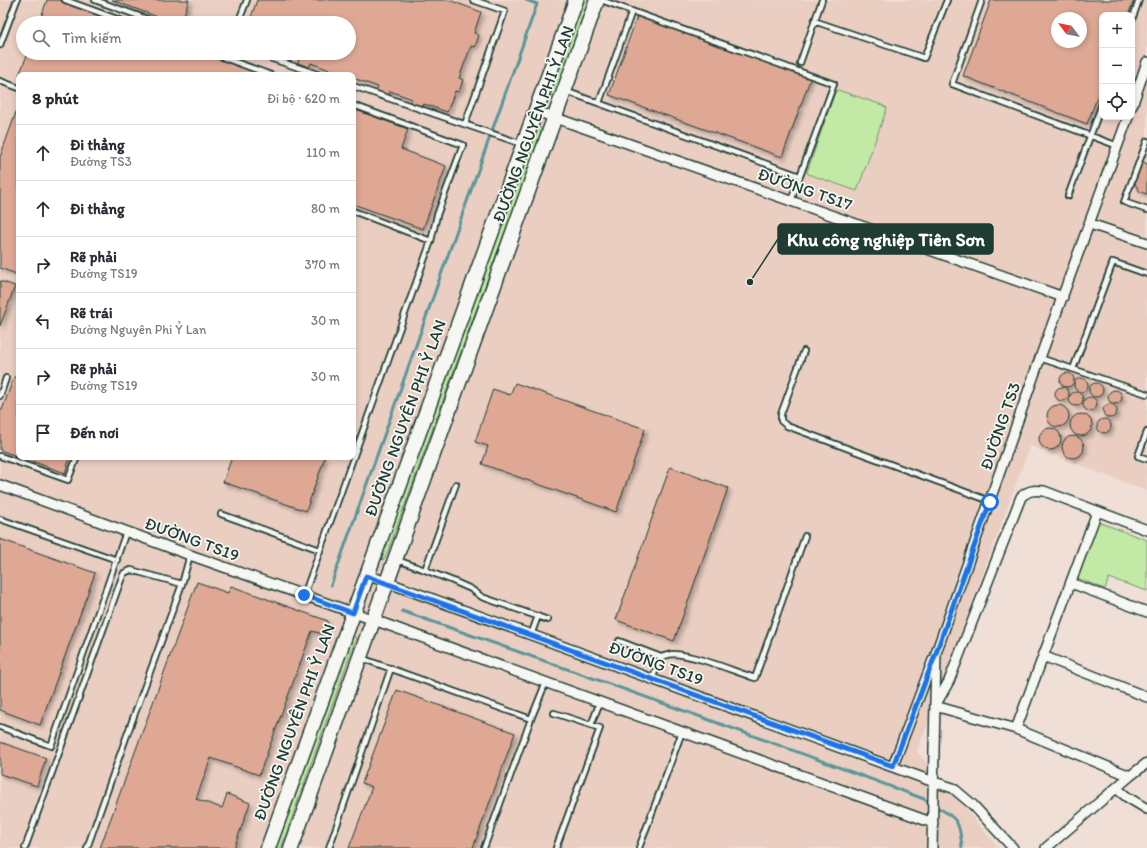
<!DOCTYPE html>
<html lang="vi">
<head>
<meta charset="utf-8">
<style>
	body { margin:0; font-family:Itim,sans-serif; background:#f7f7f7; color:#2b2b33 }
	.controls { position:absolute; right:12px; top:12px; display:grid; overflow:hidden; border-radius:8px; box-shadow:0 2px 6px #0003 }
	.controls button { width:36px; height:36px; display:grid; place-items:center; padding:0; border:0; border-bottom:1px solid #e1e1e2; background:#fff; color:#2b2b33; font:20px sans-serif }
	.compass { position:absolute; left:1051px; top:12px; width:36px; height:36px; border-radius:50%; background:#fff; box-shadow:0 2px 6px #0003; rotate:302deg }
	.stop { position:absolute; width:12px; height:12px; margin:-9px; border:3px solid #1a73e8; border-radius:50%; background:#fff }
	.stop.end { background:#1a73e8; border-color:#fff; box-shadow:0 1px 4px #0008 }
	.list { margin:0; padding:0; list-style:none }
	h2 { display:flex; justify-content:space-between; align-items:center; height:52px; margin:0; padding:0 16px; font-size:17px }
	h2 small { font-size:13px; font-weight:400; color:#7c7c81 }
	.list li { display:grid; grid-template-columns:26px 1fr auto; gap:12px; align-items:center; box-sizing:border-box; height:56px; padding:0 16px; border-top:1px solid #e1e1e2 }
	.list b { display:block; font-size:15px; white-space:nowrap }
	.list p { margin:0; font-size:13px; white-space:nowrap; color:#7c7c81 }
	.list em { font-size:13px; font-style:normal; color:#7c7c81 }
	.icon { flex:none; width:22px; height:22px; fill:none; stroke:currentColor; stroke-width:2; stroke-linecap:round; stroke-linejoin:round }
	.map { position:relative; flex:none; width:1147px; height:848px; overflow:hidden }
	.search { position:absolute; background:#fff; box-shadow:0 2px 6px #0003; left:16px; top:16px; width:340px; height:44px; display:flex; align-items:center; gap:10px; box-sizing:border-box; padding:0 14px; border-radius:22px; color:#7c7c81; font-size:15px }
	.panel { position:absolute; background:#fff; box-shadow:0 2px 6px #0003; left:16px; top:72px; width:340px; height:388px; border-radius:8px }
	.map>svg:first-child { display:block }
	.built { fill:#eacec2; fill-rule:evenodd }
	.green { fill:#c2eaa6; stroke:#70946d }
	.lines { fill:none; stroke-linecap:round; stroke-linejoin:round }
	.stream { stroke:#5a9699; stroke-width:3 }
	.building { fill:#dea895; stroke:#1f3d34; fill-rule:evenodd; filter:url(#shadow) }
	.service-casing { stroke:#1f3d34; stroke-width:8 }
	.minor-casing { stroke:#1f3d34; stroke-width:12 }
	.primary-casing { stroke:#1f3d34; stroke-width:17 }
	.service { stroke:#f6f6f2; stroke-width:4.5 }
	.minor { stroke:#f6f6f2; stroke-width:9 }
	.primary { stroke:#f6f6f2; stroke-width:14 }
	.route { stroke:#1a73e8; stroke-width:5 }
	.labels { text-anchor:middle; stroke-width:3.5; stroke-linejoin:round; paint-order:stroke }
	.street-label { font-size:17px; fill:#1f3d34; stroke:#f6f6f2 }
	.leader { fill:none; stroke:#1f3d34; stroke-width:1.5 }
	.callout-dot { fill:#1f3d34; stroke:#f6f6f2; stroke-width:1.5 }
	.callout { fill:#1f3d34; stroke:#1f3d34; stroke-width:1.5 }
	.callout-label { font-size:18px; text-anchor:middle; font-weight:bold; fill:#fff }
</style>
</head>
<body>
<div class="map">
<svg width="1147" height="848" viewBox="0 0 1147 848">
	<defs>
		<filter id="shadow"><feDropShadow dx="3" dy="3" stdDeviation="2" flood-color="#0004"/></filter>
	</defs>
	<rect width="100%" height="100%" fill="#efdfd6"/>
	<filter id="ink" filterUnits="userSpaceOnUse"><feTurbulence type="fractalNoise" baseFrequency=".025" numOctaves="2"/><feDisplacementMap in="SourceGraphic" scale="8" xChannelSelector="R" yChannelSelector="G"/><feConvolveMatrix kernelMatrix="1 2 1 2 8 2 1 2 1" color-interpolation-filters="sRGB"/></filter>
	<g filter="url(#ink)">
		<path class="built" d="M0,0H1147V491L1030,446L917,752L999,848H0ZM1102,15H1132V117H1102ZM1057,18H1081V42H1057ZM23,23H349V53H23ZM19,75H353V457H19Z"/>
		<path class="green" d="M583,0H590L556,95L551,96L550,92Z
			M838,90L882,105L887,108L857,191L808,174L807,172L835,92Z
			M538,127L541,128V133L386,556L383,560L379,557Z
			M1098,522L1147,540V591L1109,578L1105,589L1077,578Z
			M353,635L356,638L281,848H273L351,636Z"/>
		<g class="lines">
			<path class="stream" d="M331,585L537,4L526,0
				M402,611C577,672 751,734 924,799L930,803
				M935,806C958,818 960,822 962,848"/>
		</g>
		<path class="building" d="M47,0H59L122,23H39Z
			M112,0H189L181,23H174Z
			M257,0H449L481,12L474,33L479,35L475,47L471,46L459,78L463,80L459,92L455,91L447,112L424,104L423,107L410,103L412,99L390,91L389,96L376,92L378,87L353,78V75H331L332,71L311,63L309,67L298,63L299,58L285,53H349V23H249Z
			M991,0H1134L1128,15H1102V85L1087,124L963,76ZM1057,18H1081V42H1057Z
			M638,14L811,77L782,157L609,95Z
			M28,53H203L262,75H19Z
			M19,104V275L0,268V157Z
			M353,109L408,129L401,149L446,166L423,229L353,204Z
			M1142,161L1147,164V194L1140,192L1134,182Z
			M0,281L15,286L0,326Z
			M1060 380a7 7 0 1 1 14 0a7 7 0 1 1-14 0Z
			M14,377L19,378V457L0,450V409L2,410Z
			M1074 385a7 7 0 1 1 14 0a7 7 0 1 1-14 0Z
			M515,383L645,429L616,512L482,464L488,446L475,442L493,389L510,395Z
			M1089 390a7 7 0 1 1 14 0a7 7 0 1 1-14 0Z
			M1055 394a7 7 0 1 1 14 0a7 7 0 1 1-14 0Z
			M1108 397a7 7 0 1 1 14 0a7 7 0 1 1-14 0Z
			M1069 399a7 7 0 1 1 14 0a7 7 0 1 1-14 0Z
			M1083 404a7 7 0 1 1 14 0a7 7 0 1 1-14 0Z
			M1103 411a7 7 0 1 1 14 0a7 7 0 1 1-14 0Z
			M1047 416a11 11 0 1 1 22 0a11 11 0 1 1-22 0Z
			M1070 425a11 11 0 1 1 22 0a11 11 0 1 1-22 0Z
			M1097 426a7 7 0 1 1 14 0a7 7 0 1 1-14 0Z
			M1039 439a11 11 0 1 1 22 0a11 11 0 1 1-22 0Z
			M1062 447a11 11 0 1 1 22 0a11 11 0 1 1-22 0Z
			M20,457H70L65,473Z
			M232,457H325L306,511L223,482Z
			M670,467L728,488L674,641L616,620Z
			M0,539L95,573L40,725L0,710Z
			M197,582L228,593L231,586L328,621L323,634L312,631L259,775L211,758L196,799L222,808L227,794L250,803L234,848H100Z
			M397,690L515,733L473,848H349L372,787L362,783Z
			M0,742L46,758L37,786L0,774Z"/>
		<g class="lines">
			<defs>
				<path id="service" d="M65,0L128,23
					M95,0L158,23
					M982,0L952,84L1118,146
					M1132,20L1139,0
					M814,21L924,58L947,0
					M238,23L247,0
					M0,45L17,0
					M211,53L271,75
					M255,53L320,75
					M800,63L822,0
					M0,81L19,88
					M353,86L522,144
					M565,91L800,176L834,84L601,0
					M599,103L632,11
					M465,124L505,11L473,0
					M1147,141L1124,202L1147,210
					M1068,196L1102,104
					M791,201L800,176
					M353,211L431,241
					M804,351L781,414V421L787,426L990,501
					M1040,358L1147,394
					M1073,369L1113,262L1147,274
					M0,396L6,378
					M1147,432L1138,456L1147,459
					M0,456L68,480L77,457
					M221,514L320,550
					M0,519L117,560
					M397,560L425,570L456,484
					M425,570L453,581L471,589L482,597L548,620
					M304,595L431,241L437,215L463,145L353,105
					M531,635L538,616
					M619,641L661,657L652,679
					M661,657C665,656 669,654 673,654C696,655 733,671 755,678L805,536
					M361,658L531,719L484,848
					M554,713L600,728L556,848
					M531,719L546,682
					M591,725L600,702
					M0,727L51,746L126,532
					M25,848L121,580L124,573L131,570L182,584
					M87,848L127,735L182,584L190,555
					M329,848L391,668
					M639,848L682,732"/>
				<path id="minor" d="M1132,106L1147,62
					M536,111L1063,297
					M1090,224L1147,243
					M0,485L190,555L374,620L933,823
					M367,575L934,782L953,788L973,805L1013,848
					M1071,583L1147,612
					M1043,656L1147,697
					M1016,729L1097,512
					M893,766L933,660
					M1130,776L1016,729L935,706L949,681L1021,497C1029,490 1033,490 1044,491L1147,530
					M1116,788L1127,797L1147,809
					M932,848L936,653L1040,358L1128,117
					M1046,848L1130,776L1147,763"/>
				<path id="primary" d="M268,848L576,0
					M291,848L597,0"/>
			</defs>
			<use href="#service" class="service-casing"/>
			<use href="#minor" class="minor-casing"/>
			<use href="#primary" class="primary-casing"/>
			<use href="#service" class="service"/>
			<use href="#minor" class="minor"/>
			<use href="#primary" class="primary"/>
		</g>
	</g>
	<g class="lines" filter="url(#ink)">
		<path class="route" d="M304,595L353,613L366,576L893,766L936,653L990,502"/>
	</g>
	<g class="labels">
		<g class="street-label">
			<text transform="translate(533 124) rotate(-70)" y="6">ĐƯỜNG NGUYÊN PHI Ỷ LAN</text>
			<text transform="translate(805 189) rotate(19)" y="6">ĐƯỜNG TS17</text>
			<text transform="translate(405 418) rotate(-70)" y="6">ĐƯỜNG NGUYÊN PHI Ỷ LAN</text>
			<text transform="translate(1000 426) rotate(-71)" y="6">ĐƯỜNG TS3</text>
			<text transform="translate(192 539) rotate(20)" y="6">ĐƯỜNG TS19</text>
			<text transform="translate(656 663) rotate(20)" y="6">ĐƯỜNG TS19</text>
			<text transform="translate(294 722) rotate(-70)" y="6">ĐƯỜNG NGUYÊN PHI Ỷ LAN</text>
		</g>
	</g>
	<path class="leader" d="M750 282L778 239"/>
	<circle class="callout-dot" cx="750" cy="282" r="4"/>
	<rect class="callout" x="778" y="224" width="215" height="30" rx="4"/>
	<g class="callout-label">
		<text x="886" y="246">Khu công nghiệp Tiên Sơn</text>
	</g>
</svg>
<div class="controls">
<button>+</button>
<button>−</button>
<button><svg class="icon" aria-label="locate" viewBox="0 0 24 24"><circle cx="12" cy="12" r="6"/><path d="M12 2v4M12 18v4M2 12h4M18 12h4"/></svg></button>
</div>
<svg class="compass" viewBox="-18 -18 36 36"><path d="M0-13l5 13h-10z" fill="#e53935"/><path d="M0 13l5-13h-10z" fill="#7c7c81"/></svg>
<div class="stop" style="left:990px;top:502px"></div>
<div class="stop end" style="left:304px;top:595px"></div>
<div class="search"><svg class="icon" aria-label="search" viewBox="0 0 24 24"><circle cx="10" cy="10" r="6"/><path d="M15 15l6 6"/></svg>Tìm kiếm</div>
<section class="panel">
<h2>8 phút<small>Đi bộ · 620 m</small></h2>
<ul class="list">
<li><svg class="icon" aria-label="ahead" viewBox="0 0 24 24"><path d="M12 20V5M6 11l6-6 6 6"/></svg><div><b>Đi thẳng</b><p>Đường TS3</p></div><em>110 m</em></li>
<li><svg class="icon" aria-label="ahead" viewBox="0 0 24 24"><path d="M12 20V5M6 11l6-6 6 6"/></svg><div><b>Đi thẳng</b></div><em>80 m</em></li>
<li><svg class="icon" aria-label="right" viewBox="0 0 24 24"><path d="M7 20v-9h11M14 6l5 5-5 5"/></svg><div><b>Rẽ phải</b><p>Đường TS19</p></div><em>370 m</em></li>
<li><svg class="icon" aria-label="left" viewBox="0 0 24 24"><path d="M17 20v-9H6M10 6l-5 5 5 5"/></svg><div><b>Rẽ trái</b><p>Đường Nguyên Phi Ỷ Lan</p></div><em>30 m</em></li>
<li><svg class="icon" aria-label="right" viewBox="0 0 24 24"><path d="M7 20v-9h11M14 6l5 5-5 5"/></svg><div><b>Rẽ phải</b><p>Đường TS19</p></div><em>30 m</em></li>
<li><svg class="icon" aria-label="arrive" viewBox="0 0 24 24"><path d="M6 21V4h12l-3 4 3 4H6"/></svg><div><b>Đến nơi</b></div></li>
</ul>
</section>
</div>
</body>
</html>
